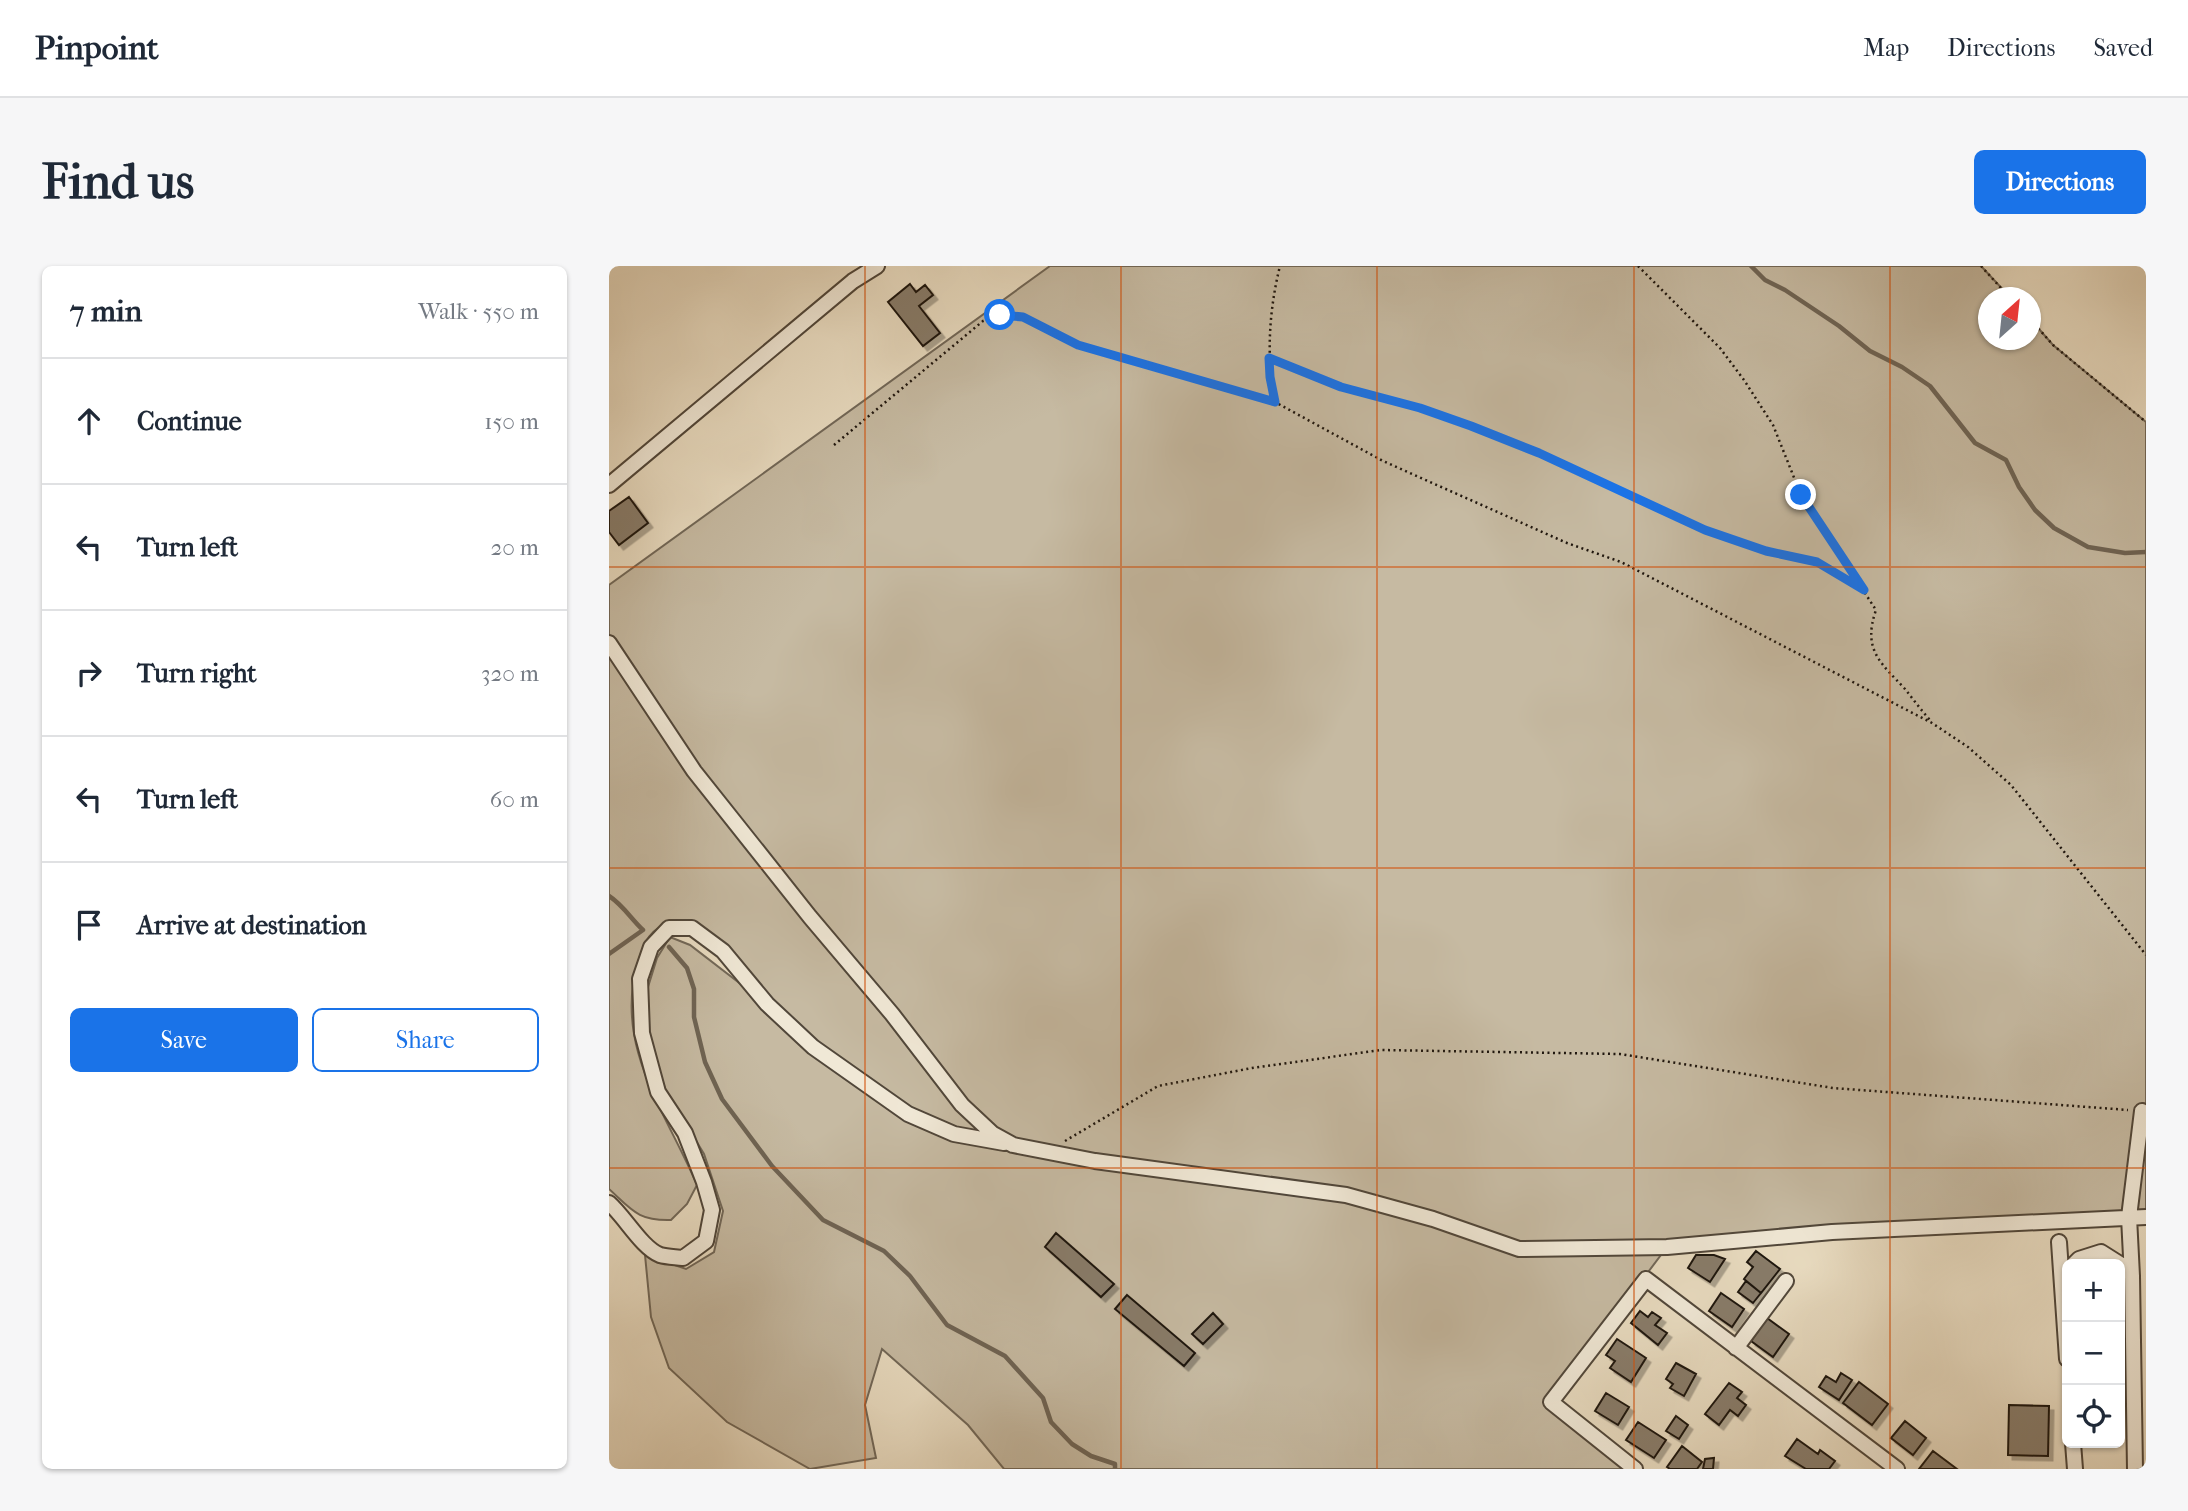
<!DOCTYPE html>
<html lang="en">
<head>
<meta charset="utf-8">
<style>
	body { margin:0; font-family:"IM FELL French Canon",serif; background:#f6f6f7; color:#1f2937 }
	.controls { position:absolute; right:21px; bottom:21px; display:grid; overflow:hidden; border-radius:10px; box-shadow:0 2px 5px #0004 }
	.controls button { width:63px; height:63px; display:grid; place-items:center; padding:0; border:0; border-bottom:2px solid #e0e1e3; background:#fff; color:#1f2937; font:35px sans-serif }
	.compass { position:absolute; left:1369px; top:21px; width:63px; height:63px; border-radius:50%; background:#fff; box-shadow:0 2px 5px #0004; rotate:27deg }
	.stop { position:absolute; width:21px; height:21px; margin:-16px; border:5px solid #1a73e8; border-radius:50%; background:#fff }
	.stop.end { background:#1a73e8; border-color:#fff; box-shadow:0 2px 7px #0008 }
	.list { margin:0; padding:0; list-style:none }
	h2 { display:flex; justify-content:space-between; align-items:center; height:91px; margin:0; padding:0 28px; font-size:30px }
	h2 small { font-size:23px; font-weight:400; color:#747a83 }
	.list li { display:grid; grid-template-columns:46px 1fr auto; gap:21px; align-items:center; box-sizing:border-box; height:126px; padding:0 28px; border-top:2px solid #e0e1e3 }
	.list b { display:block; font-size:26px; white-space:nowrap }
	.list em { font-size:23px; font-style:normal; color:#747a83 }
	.actions { display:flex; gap:14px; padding:21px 28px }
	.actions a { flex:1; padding:16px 0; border:2px solid #1a73e8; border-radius:10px; text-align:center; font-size:24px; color:#1a73e8 }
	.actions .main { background:#1a73e8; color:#fff }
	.icon { flex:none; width:38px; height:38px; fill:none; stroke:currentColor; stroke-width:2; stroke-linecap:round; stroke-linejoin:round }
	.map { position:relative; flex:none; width:1537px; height:1203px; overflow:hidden; border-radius:10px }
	header { display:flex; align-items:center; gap:42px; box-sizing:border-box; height:98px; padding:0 35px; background:#fff; border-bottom:2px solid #e0e1e3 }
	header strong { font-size:33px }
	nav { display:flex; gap:38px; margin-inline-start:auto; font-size:24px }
	.intro { display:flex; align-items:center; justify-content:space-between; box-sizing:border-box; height:168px; padding:0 42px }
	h1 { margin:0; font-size:49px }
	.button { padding:18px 32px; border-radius:10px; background:#1a73e8; color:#fff; font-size:24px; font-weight:700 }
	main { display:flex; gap:42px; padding:0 42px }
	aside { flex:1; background:#fff; border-radius:10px; box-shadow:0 2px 5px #0004 }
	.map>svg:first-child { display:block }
	.green { fill:#c6baa2; stroke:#726858; stroke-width:2 }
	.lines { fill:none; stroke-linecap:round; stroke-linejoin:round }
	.stream { stroke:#6f6454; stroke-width:4.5 }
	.building { fill:#887c6b; stroke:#1f160e; stroke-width:2; filter:url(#shadow) }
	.street-casing { stroke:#51473a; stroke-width:18 }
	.path { stroke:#1f160e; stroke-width:2.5; stroke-dasharray:2 3.5; stroke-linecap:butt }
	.street { stroke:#f0e8d6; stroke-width:14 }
	.route { stroke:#1a73e8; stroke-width:9 }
	.grid { fill:none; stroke:#d4520c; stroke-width:2; stroke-opacity:0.55 }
</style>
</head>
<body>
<header>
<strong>Pinpoint</strong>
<nav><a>Map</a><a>Directions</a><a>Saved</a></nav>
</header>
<div class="intro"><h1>Find us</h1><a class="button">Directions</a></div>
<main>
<aside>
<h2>7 min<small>Walk · 550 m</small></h2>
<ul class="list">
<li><svg class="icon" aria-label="ahead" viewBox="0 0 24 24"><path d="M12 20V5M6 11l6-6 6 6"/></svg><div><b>Continue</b></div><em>150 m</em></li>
<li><svg class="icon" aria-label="left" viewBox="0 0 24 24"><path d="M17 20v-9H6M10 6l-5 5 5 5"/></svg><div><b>Turn left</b></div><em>20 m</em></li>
<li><svg class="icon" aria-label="right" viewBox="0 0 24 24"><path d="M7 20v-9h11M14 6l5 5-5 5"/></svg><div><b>Turn right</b></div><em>320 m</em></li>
<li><svg class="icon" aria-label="left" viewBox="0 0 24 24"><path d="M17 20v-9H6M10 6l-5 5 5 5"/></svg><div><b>Turn left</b></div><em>60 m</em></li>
<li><svg class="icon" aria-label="arrive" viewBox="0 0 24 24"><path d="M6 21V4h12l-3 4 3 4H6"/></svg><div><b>Arrive at destination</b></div></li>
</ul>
<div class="actions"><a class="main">Save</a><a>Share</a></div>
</aside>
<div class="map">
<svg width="1537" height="1203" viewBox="0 0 1537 1203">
	<defs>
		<filter id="shadow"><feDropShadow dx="4.5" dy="4.5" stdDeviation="0" flood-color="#0004"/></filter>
	</defs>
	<rect width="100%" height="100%" fill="#e8dbc0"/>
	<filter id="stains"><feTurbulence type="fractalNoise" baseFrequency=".00286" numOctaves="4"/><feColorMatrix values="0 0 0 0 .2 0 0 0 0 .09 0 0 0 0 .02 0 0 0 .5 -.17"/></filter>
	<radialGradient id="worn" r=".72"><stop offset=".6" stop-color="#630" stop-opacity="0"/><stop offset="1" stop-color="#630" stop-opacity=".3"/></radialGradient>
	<path class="green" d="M441,0H1372L1401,31L1380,32V74H1422V54L1444,79L1537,156V951L1058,981L942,1135L1026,1203H395L359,1159L273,1083L256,1139L267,1192L201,1203L118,1156L60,1102L42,1051L36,989L77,1003L105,986L114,945L95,888L57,825L38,770L39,721L48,692L61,671L81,679L155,736L84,656C74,657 61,657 52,661C39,666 33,683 29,696C4,780 57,846 88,919L78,938L62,954C29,955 23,944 0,923V319Z"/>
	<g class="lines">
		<path class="stream" d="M1142,0L1156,14L1176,24L1230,60L1261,85L1293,101L1321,120L1366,177L1397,194L1410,221L1426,244L1445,262L1479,281L1516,287L1537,286
			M0,630C14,639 22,653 34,664L0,688
			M60,681L78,702L85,723V751L96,796L113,833L163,900L214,954L275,985L301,1010L338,1059L396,1090L434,1132L442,1156L463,1178L482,1190L506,1198V1203"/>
	</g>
	<path class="building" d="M301,18L307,26L316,19L324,29L310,40L331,67L314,80L279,36Z
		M20,231L39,257L10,279L0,266V245Z
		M447,967L505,1018L492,1031L436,981Z
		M1147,985L1171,1003L1152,1027L1135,1013L1144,1001L1138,996Z
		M1087,989H1105L1116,993L1101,1016L1079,1002Z
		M1137,1015L1152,1027L1144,1037L1129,1026Z
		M1112,1027L1135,1043L1123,1061L1100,1045Z
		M518,1029L586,1087L575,1100L506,1043Z
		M1031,1045L1039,1051L1043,1046L1052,1052L1046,1059L1058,1067L1049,1079L1022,1057Z
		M604,1047L614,1058L594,1078L583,1068Z
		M1158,1052L1180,1068L1164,1091L1142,1075Z
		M1008,1073L1037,1092L1022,1116L1001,1102L1006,1095L997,1089Z
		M1067,1097L1087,1108L1075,1130L1061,1122L1064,1118L1057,1113Z
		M1232,1107L1243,1114L1230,1134L1210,1121L1217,1110L1227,1116Z
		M1250,1116L1279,1138L1263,1159L1234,1137Z
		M1120,1117L1133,1126L1128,1132L1137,1139L1129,1150L1121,1144L1110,1159L1096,1148Z
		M997,1127L1020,1141L1009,1159L986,1145Z
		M1400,1139L1440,1140L1439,1190L1399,1189Z
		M1067,1150L1079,1159L1070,1173L1057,1165Z
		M1296,1155L1317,1172L1304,1189L1282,1172Z
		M1029,1156L1057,1174L1045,1192L1017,1174Z
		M1188,1173L1209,1188L1211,1184L1226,1195L1220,1203H1197L1176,1190Z
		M1073,1180L1093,1196L1088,1203H1061L1058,1201Z
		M1324,1185L1348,1203H1310Z
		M1105,1192L1104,1203H1094L1096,1193Z"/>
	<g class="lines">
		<defs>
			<path id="street" d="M0,219L244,15L268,0
				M0,377L85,505L201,651L283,748L353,839L384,868L404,879L486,895L737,929L824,953L910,983L1058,981L1223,966L1537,951
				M0,937C16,951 33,982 51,989C58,991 67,991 74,992L97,975L103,944L95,916L76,867L49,826L33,767L31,713L42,681L60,662H83L114,685L158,738L204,781L299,848L345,868L395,877
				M1450,976L1458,1093
				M1465,998L1470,993L1492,986L1511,998
				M1127,1082L1177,1015
				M1464,1177L1466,1203
				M1026,1203L942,1136L1037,1013L1288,1203
				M1526,1203L1523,1010L1520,951L1533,845"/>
		</defs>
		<use href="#street" class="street-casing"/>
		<path class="path" d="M1029,0L1111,82L1135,114L1164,159L1192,229L1267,344C1253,384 1272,397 1296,423C1304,433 1312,444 1321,454
			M1372,0L1401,32
			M1422,54L1444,79L1537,156
			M660,92L732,121L811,142L862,160L930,187L1096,264L1157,285L1207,296L1255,325
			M666,136C657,92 660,44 671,0
			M225,179L374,55L391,49L414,51L469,79L666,136L774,195L958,277L1012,296L1323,457L1359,481L1402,519L1537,689
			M456,875L549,820L643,802L772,784L1011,788L1224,822L1519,844"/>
		<use href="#street" class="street"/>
	</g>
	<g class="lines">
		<path class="route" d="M391,49L414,51L469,79L666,136L661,111L660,92L732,121L811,142L862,160L930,187L1096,264L1157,285L1208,296L1255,324L1192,229"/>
	</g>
	<path class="grid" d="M256,0V1203M512,0V1203M768,0V1203M1025,0V1203M1281,0V1203M0,301H1537M0,602H1537M0,902H1537"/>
	<rect width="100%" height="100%" filter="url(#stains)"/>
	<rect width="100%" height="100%" fill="url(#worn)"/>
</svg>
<div class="controls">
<button>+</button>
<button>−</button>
<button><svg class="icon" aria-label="locate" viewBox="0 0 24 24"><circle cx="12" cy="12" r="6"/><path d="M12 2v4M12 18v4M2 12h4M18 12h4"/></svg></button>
</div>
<svg class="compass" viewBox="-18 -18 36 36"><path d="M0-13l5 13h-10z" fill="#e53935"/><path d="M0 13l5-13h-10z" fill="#747a83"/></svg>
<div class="stop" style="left:391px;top:49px"></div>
<div class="stop end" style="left:1192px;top:229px"></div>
</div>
</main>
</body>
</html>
